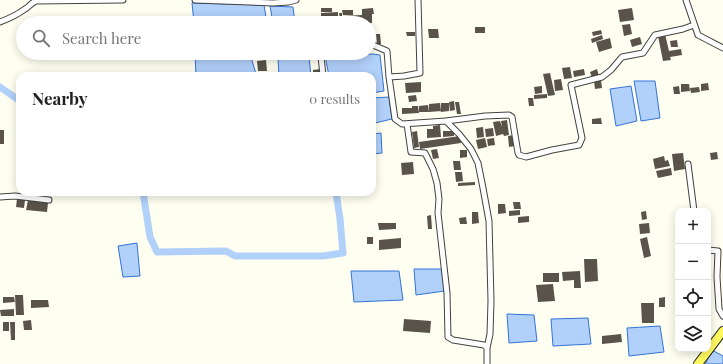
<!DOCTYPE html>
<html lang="en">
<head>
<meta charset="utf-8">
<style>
	body { margin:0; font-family:"Playfair Display",serif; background:#f6f6f6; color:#202124 }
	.controls { position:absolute; right:12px; bottom:12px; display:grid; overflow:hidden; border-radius:8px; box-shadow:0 2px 10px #0003 }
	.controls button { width:36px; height:36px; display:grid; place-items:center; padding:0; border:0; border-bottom:1px solid #e0e0e0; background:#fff; color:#202124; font:20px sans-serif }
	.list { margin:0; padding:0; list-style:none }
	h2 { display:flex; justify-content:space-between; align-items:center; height:52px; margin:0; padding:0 16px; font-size:17px }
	h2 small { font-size:13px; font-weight:400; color:#757577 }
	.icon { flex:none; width:22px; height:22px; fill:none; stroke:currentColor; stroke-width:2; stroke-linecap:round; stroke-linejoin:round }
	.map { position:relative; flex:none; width:723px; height:364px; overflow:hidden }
	.search { position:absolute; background:#fff; box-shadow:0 2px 10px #0003; left:16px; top:16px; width:360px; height:44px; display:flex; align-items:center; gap:10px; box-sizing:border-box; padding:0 14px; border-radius:22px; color:#757577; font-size:15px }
	.panel { position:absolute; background:#fff; box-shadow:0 2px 10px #0003; left:16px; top:72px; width:360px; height:124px; border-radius:12px }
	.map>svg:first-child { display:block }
	.water { fill:#b1d0fa; stroke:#3374d7 }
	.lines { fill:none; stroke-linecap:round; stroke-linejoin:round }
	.canal { stroke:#b1d0fa; stroke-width:7 }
	.building { fill:#59534a }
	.minor-casing { stroke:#424242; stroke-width:7 }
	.primary-casing { stroke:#202020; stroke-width:10 }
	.minor { stroke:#fff; stroke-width:5 }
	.primary { stroke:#fff961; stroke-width:8 }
</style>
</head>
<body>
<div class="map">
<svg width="723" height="364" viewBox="0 0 723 364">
	<rect width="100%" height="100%" fill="#fffff1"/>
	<path class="water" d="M192,3L264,5L267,23H194Z
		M270,6L293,7L295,23H273Z
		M195,53H272V56L251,57L256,74H273V76H196Z
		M373,54L380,55L384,91L372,93V76H329L325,56Z
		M309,57L311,76H279L278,59Z
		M634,81H655L660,118L641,121Z
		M631,86L637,121L616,126L610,89Z
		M389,97L392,119L375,123L372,98Z
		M381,133L382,153L372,154V134Z
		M137,243L140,276L123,277L118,246Z
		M414,269H442L445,291L416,295Z
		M351,271H399L403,300L354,302Z
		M507,314L534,315L537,341L509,343Z
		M588,318L591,344L553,346L551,319Z
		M660,326L664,352L629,356L627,328Z
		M714,351L723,356V364H705L710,354Z"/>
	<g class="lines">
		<path class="canal" d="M0,87L20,101
			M143,192L150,237L157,252L226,251L235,256H323L343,253L340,219L336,192"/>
	</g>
	<path class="building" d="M321,8H332V12H321Z
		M373,8L374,14H372V23H344L343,16L362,15V9Z
		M632,8L634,20L620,22L618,10Z
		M342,10H353V15H343Z
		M338,12V19L321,20V13Z
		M339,13H342V21H339L340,23H321V20L340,19Z
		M630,24L632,34L624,36L622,25Z
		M475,27H485V33H475Z
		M428,29H438L439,38H429Z
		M601,30L602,34L593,36L592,32Z
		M406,32H415V36H407Z
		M376,34H380L381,44H377Z
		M665,34L669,51L681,49L682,55L670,57L671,60L663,61L658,36Z
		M602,35L603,39L592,43L591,39Z
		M640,37L642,44L632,47L630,40Z
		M610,38L612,48L599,52L596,42Z
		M677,40L678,47H671L670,41Z
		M266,60L267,71H258L257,61Z
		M570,67L572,78L564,79L562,68Z
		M320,69V76H313V70Z
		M584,69L585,75L574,77L573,71Z
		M597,69L599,76L592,78L590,72Z
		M550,73L555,95L548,96L543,74Z
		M561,79L563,90L555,91L554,80Z
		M601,80L602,88L595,89L594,81Z
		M421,82V92L406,93L405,83Z
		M708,83L709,90L701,91V84Z
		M681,84H689L690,91L681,92Z
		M542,86V93L535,94L534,87Z
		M679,86L680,94H674L673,87Z
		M699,87L700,92L691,93L690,88Z
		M547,94V98L534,99V95Z
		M416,95L417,101L409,102L408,96Z
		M528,98H533L534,106H529Z
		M454,101L455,110L450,111L449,102Z
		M455,102H459L461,114H457Z
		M440,103L441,111L429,112V104Z
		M441,103H449V111L441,112Z
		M428,105L429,112H419V106Z
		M412,106H418L419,113L402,114V108H412Z
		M601,118L602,124H592V119Z
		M507,120L509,135L504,136L503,134L496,136L493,122L500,121L502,127L501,121Z
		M440,125L441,137L427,138V129H433V126Z
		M483,127L484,137L477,138L476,128Z
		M493,128L494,136L486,137L485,129Z
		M0,130H4V144H0Z
		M417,131L419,147L414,148L412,132Z
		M443,131H454V136L443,137Z
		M514,135L515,146L509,147L508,136Z
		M460,136L461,143L420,149L419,142Z
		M485,138L487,147L478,149L476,140Z
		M494,138L495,145L488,146L487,139Z
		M437,149L439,158L433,159L431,150Z
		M460,150H467V157L460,158Z
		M717,152L718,159L711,160L710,153Z
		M683,153L685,169L674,171L672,154Z
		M664,156L665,161L668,160L670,166L655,169L653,159Z
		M453,161H460L461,170H454Z
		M413,162L414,174L402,175L401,163Z
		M671,168L672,175L658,178L656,171Z
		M455,172H462L463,181L456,182Z
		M475,182V185L458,186V183Z
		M29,192H41L40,197L29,196Z
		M17,199L25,200L24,208L16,207Z
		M28,200L48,203L47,212L26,210Z
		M513,202H520L521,209H514Z
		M498,204H505L506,213L498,214Z
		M520,210V215L509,216V211Z
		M646,211L647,219L642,220L641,212Z
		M472,212H478L479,223L472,224Z
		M431,215L432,229H428L427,216Z
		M529,216V222L518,223V217Z
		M466,217L467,224H460L459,218Z
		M378,223H396V229L379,230Z
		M649,223L650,233L640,234L639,224Z
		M367,237H373V244H367Z
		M647,237L651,256L644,258L640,239Z
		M401,238V248L379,250V240Z
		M584,259H597L598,281L585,282Z
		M580,271L581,288H574V280L563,281L562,272Z
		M543,273H559V282H543Z
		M553,284L555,301L538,302L536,285Z
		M15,295H23L24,315H16Z
		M3,297H14L15,302L3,303Z
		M665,297V307H659V298Z
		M31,300H48L49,307L31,308Z
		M641,303H654V323H642Z
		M14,309V316H1L0,310Z
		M404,319L431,321L430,333L403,331Z
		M31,320L32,330H24L23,321Z
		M3,322H9V331H3Z
		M10,322H15V340H11Z
		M621,334L622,342L602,344V336Z"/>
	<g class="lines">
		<defs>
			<path id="minor" d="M195,0L273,3L289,2L296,0
				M686,0L698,35L723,48
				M0,22C8,19 17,15 25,9C29,7 31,3 36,1L123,0
				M369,45H373L387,51L389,77L395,119L402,124L446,121L485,116L509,115L512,117L518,153L519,155L526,157L552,150L579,145L582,138L571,85L602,77L611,70L622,57L643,53L655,35L683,29L694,25
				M323,76L321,56L323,53
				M389,77L404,76L420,73L418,0
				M446,121L459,134L471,149L478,163L483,188L489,221L491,301L490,334L487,348
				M407,124L411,152L425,153L433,169L437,183L439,199L438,213L447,293L448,337L453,340L484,345L487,348V364
				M688,164L694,211
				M0,197L15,196L49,200
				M708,250L718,251L717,277L719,309L723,316"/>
			<path id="primary" d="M698,364L723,331"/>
		</defs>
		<use href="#minor" class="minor-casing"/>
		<use href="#primary" class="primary-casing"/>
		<use href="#minor" class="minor"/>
		<use href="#primary" class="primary"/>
	</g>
</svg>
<div class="controls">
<button>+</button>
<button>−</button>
<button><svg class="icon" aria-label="locate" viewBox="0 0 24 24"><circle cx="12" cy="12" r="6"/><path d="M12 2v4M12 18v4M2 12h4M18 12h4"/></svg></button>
<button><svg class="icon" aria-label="layers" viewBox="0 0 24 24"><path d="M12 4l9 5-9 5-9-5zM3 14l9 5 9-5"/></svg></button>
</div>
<div class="search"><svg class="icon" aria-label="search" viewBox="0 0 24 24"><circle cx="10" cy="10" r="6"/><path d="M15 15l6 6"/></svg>Search here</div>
<section class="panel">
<h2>Nearby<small>0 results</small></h2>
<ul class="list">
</ul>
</section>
</div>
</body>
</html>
